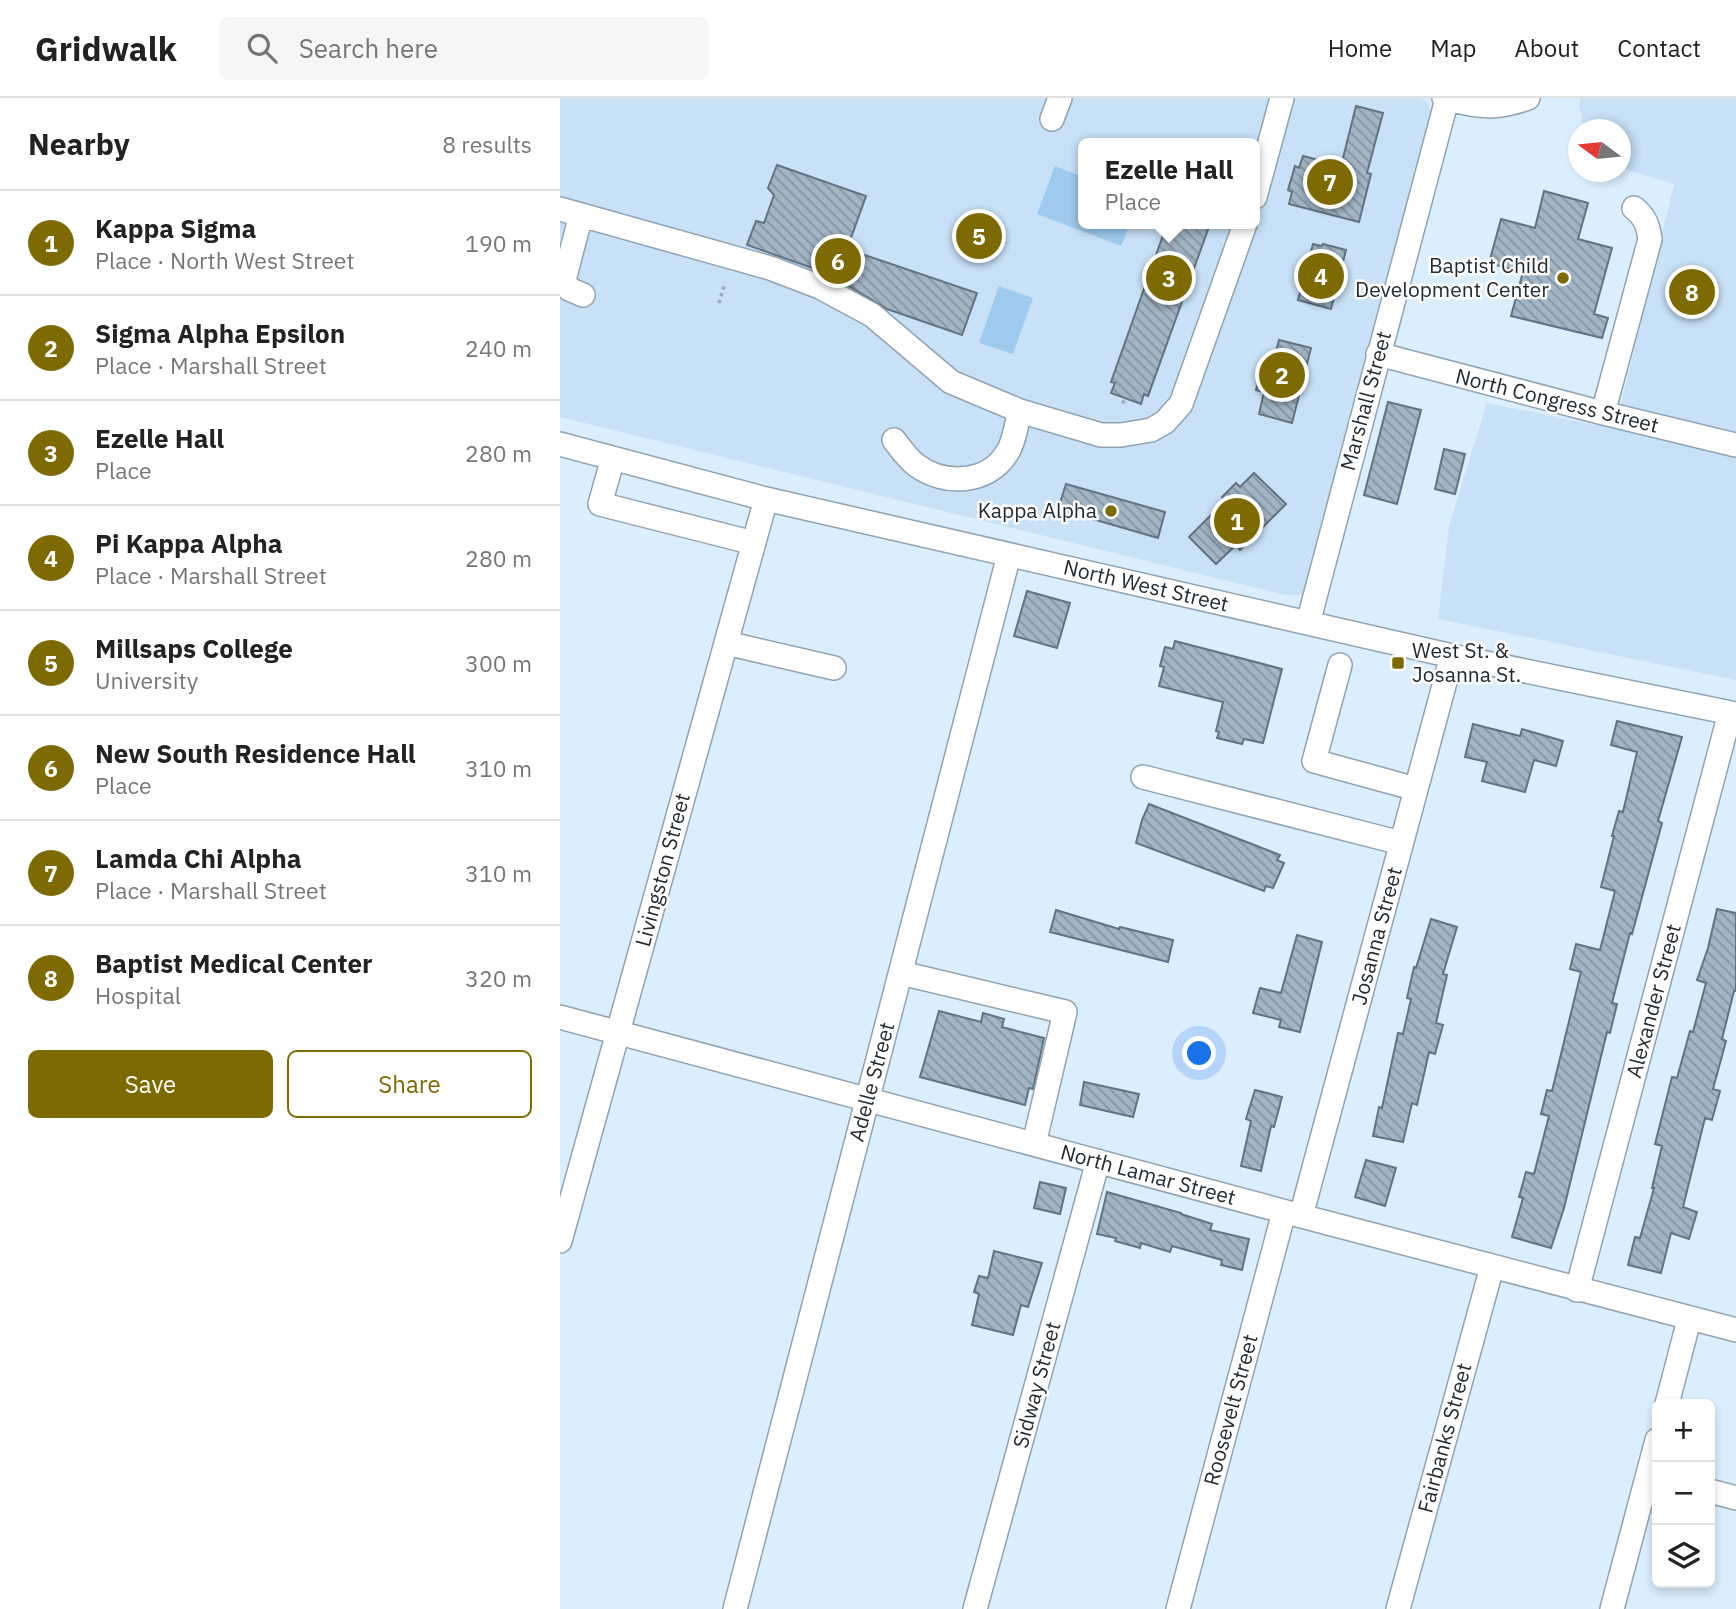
<!DOCTYPE html>
<html lang="en">
<head>
<meta charset="utf-8">
<style>
	body { margin:0; font-family:"IBM Plex Sans",sans-serif; background:#f6f6f6; color:#222 }
	.controls { position:absolute; right:21px; bottom:21px; display:grid; overflow:hidden; border-radius:10px; box-shadow:0 4px 10px #0003 }
	.controls button { width:63px; height:63px; display:grid; place-items:center; padding:0; border:0; border-bottom:2px solid #e0e0e0; background:#fff; color:#222; font:35px sans-serif }
	.compass { position:absolute; left:1008px; top:21px; width:63px; height:63px; border-radius:50%; background:#fff; box-shadow:0 4px 10px #0003; rotate:285deg }
	.you { position:absolute; left:640px; top:956px; width:24px; height:24px; margin:-18px; border:5px solid #fff; border-radius:50%; background:#1a73e8; box-shadow:0 0 0 10px #1a73e833 }
	.badge { display:grid; place-items:center; width:46px; height:46px; border-radius:50%; background:#7e6a02; color:#fff; font-size:23px; font-weight:700 }
	.pin { position:absolute; translate:-50% -50%; border:4px solid #fff; box-shadow:0 2px 7px #0006 }
	.popup { position:absolute; left:518px; top:40px; width:182px; height:91px; box-sizing:border-box; display:grid; place-content:center; border-radius:10px; background:#fff; filter:drop-shadow(0 2px 5px #0005); font-size:23px; white-space:nowrap; color:#767676 }
	.popup b { font-size:26px; color:#222 }
	.popup::after { content:''; position:absolute; left:50%; top:100%; margin-left:-14px; border:14px solid transparent; border-top-color:#fff }
	.list { margin:0; padding:0; list-style:none }
	h2 { display:flex; justify-content:space-between; align-items:center; height:91px; margin:0; padding:0 28px; font-size:30px }
	h2 small { font-size:23px; font-weight:400; color:#767676 }
	.list li { display:grid; grid-template-columns:46px 1fr auto; gap:21px; align-items:center; box-sizing:border-box; height:105px; padding:0 28px; border-top:2px solid #e0e0e0 }
	.list b { display:block; font-size:26px; white-space:nowrap }
	.list p { margin:0; font-size:23px; white-space:nowrap; color:#767676 }
	.list em { font-size:23px; font-style:normal; color:#767676 }
	.actions { display:flex; gap:14px; padding:21px 28px }
	.actions a { flex:1; padding:16px 0; border:2px solid #7e6a02; border-radius:10px; text-align:center; font-size:24px; color:#7e6a02 }
	.actions .main { background:#7e6a02; color:#fff }
	.icon { flex:none; width:38px; height:38px; fill:none; stroke:currentColor; stroke-width:2; stroke-linecap:round; stroke-linejoin:round }
	.map { position:relative; flex:none; width:1176px; height:1511px; overflow:hidden }
	header { display:flex; align-items:center; gap:42px; box-sizing:border-box; height:98px; padding:0 35px; background:#fff; border-bottom:2px solid #e0e0e0 }
	header strong { font-size:33px }
	nav { display:flex; gap:38px; margin-inline-start:auto; font-size:24px }
	.search { width:490px; height:63px; background:#f6f6f6; display:flex; align-items:center; gap:18px; box-sizing:border-box; padding:0 24px; border-radius:10px; color:#767676; font-size:26px }
	main { display:flex }
	aside { flex:1; background:#fff }
	.map>svg:first-child { display:block }
	.built { fill:#c8e1f6; fill-rule:evenodd }
	.pitch { fill:#9ecaee }
	.building { fill:url(#building-back-hatch); stroke:#627382; stroke-width:2 }
	.lines { fill:none; stroke-linecap:round; stroke-linejoin:round }
	.minor-casing { stroke:#91a3b2; stroke-width:26 }
	.path { stroke:#9dacb8; stroke-width:3.5; stroke-dasharray:3.5 3.5; stroke-linecap:butt }
	.minor { stroke:#fff; stroke-width:23 }
	.poi-dot { fill:#7e6a02; stroke:#fff; stroke-width:2.5 }
	.labels { text-anchor:middle; stroke-width:5; stroke-linejoin:round; paint-order:stroke }
	.poi-label { font-size:21px; fill:#232a30; stroke:#fff; text-anchor:end }
	.street-label { font-size:21px; fill:#232a30; stroke:#fff }
</style>
</head>
<body>
<header>
<strong>Gridwalk</strong>
<div class="search"><svg class="icon" aria-label="search" viewBox="0 0 24 24"><circle cx="10" cy="10" r="6"/><path d="M15 15l6 6"/></svg>Search here</div>
<nav><a>Home</a><a>Map</a><a>About</a><a>Contact</a></nav>
</header>
<main>
<aside>
<h2>Nearby<small>8 results</small></h2>
<ul class="list">
<li><span class="badge">1</span><div><b>Kappa Sigma</b><p>Place · North West Street</p></div><em>190 m</em></li>
<li><span class="badge">2</span><div><b>Sigma Alpha Epsilon</b><p>Place · Marshall Street</p></div><em>240 m</em></li>
<li><span class="badge">3</span><div><b>Ezelle Hall</b><p>Place</p></div><em>280 m</em></li>
<li><span class="badge">4</span><div><b>Pi Kappa Alpha</b><p>Place · Marshall Street</p></div><em>280 m</em></li>
<li><span class="badge">5</span><div><b>Millsaps College</b><p>University</p></div><em>300 m</em></li>
<li><span class="badge">6</span><div><b>New South Residence Hall</b><p>Place</p></div><em>310 m</em></li>
<li><span class="badge">7</span><div><b>Lamda Chi Alpha</b><p>Place · Marshall Street</p></div><em>310 m</em></li>
<li><span class="badge">8</span><div><b>Baptist Medical Center</b><p>Hospital</p></div><em>320 m</em></li>
</ul>
<div class="actions"><a class="main">Save</a><a>Share</a></div>
</aside>
<div class="map">
<svg width="1176" height="1511" viewBox="0 0 1176 1511">
	<defs>
		<pattern id="building-back-hatch" width="6" height="6" patternUnits="userSpaceOnUse" patternTransform="scale(1.75)"><rect width="6" height="6" fill="#a2b5c4"/><path d="M-1 5l2 2M0 0l6 6M5-1l2 2" fill="none" stroke="#8493a0"/></pattern>
	</defs>
	<rect width="100%" height="100%" fill="#dbeefe"/>
	<path class="built" d="M0,0H861L869,6L871,14L745,490L741,497H725L0,319ZM523,45H695V126H523Z
		M1021,0H1176V582L878,521L889,428L927,305L1055,331L1114,86L1061,70L1060,32L1024,31L1019,7Z"/>
	<path class="pitch" d="M495,68L523,79V126H570L561,148L477,116Z
		M439,188L473,200L453,256L419,245Z"/>
	<path class="building" d="M796,8L823,15L807,75L811,76L799,124L729,106L732,94L728,92L735,68L739,70L743,58L781,68Z
		M217,67L306,98L287,151L417,195L402,237L327,211L267,175L187,147L196,123L204,125L214,97L208,90Z
		M984,93L1028,105L1018,141L1052,150L1034,216L1048,220L1042,240L951,218L963,174L929,165L941,121L975,130Z
		M607,126H650L588,298L584,296L581,306L551,295L555,285L551,284Z
		M753,146L762,148L763,146L786,152L771,211L738,202Z
		M719,242L751,250L732,325L699,316L704,294L696,292L705,260L714,262Z
		M828,304L861,312L837,406L804,397Z
		M884,351L905,356L895,396L875,391Z
		M694,375L726,406L680,452L676,447L656,466L629,439L665,403L662,399L676,385L680,389Z
		M506,386L605,414L598,440L498,411Z
		M467,493L510,505L497,550L454,538Z
		M615,543L722,571L703,645L684,641L682,646L657,640L659,634L656,633L663,604L599,588L604,569L600,568L605,549L613,551Z
		M1057,623L1122,639L1098,723L1102,725L1072,836L1070,835L1052,905L1057,906L1050,935L1047,934L1004,1110L991,1150L952,1139L963,1100L959,1099L966,1074L974,1076L989,1018L981,1016L987,992L992,993L1021,874L1010,871L1016,846L1040,852L1055,793L1041,789L1054,738H1052L1059,713L1063,714L1077,654L1051,647Z
		M913,626L960,638L962,631L1003,643L996,668L974,662L965,694L922,683L927,664L905,659Z
		M589,706L720,757L717,762L724,765L713,790L706,788L704,793L576,745L582,722Z
		M1157,811L1176,815V893H1174L1162,941L1166,943L1153,991L1160,993L1152,1022L1145,1020L1123,1109L1137,1114L1129,1141L1111,1135L1101,1175L1068,1167L1075,1139L1080,1140L1094,1090H1092L1102,1048L1095,1046L1112,979L1117,980L1130,933L1133,934L1146,885L1137,882L1148,850Z
		M496,812L559,831L560,829L613,842L608,864L490,834Z
		M871,821L897,829L883,876L887,877L876,925L883,927L875,956L869,954L857,1007L852,1005L843,1044L813,1038L819,1009L822,1010L838,935L843,936L851,901L847,900L854,869L856,870Z
		M737,837L762,844L740,934L719,929L721,922L693,915L700,890L721,895Z
		M379,913L421,924L423,915L444,921L442,929L484,940L473,991L469,990L465,1007L360,979Z
		M524,984L579,996L573,1019L520,1007Z
		M695,992L722,999L714,1029L711,1028L701,1073L681,1068L691,1023L686,1021Z
		M806,1062L836,1070L825,1108L795,1099Z
		M480,1084L506,1090L500,1116L474,1110Z
		M547,1094L621,1115V1116L652,1126L650,1132L689,1141L682,1172L661,1167L662,1162L612,1148L610,1154L581,1145L580,1150L555,1143L556,1140L537,1136Z
		M434,1153L482,1165L468,1209L461,1207L453,1237L412,1227L419,1196L414,1194L419,1178L428,1180Z"/>
	<g class="lines">
		<defs>
			<path id="minor" d="M884,0C918,9 935,12 968,0
				M492,21L500,0
				M695,99L722,0
				M0,111L210,170L260,189L312,217L391,284L460,313L541,337H561L591,332L605,324L621,306L685,126
				M21,117L4,182L9,191L23,197
				M818,256L1043,315L1176,347
				M1043,315L1090,141C1088,127 1085,119 1074,110
				M334,342C341,351 347,360 356,367C384,388 428,386 447,355C455,343 456,326 460,313
				M0,346L206,401L892,558L1176,616
				M53,360L40,406L194,445
				M748,525L887,1
				M166,545L274,570
				M780,567L754,663L856,691
				M583,679L841,745
				M341,875L505,914L474,1046
				M0,919L741,1118L1176,1232
				M741,1118L892,558
				M0,1143L206,401
				M1017,1192L1170,615
				M1107,1306L1129,1222
				M1150,1393L1176,1400
				M175,1511L449,457
				M415,1511L538,1063
				M618,1511L724,1114
				M838,1511L932,1169
				M1052,1511L1097,1342"/>
		</defs>
		<use href="#minor" class="minor-casing"/>
		<path class="path" d="M159,205L164,188
			M562,305L567,301"/>
		<use href="#minor" class="minor"/>
	</g>
	<g class="poi-dot">
		<circle cx="1003" cy="180" r="7"/>
		<circle cx="551" cy="413" r="7"/>
		<rect x="831" y="558" width="14" height="14" rx="3.5"/>
	</g>
	<g class="labels">
		<g class="poi-label">
			<text x="989" y="175">Baptist Child<tspan x="989" dy="24">Development Center</tspan></text>
			<text x="537" y="420">Kappa Alpha</text>
			<text x="852" y="560" text-anchor="start">West St. &amp;<tspan x="852" dy="24">Josanna St.</tspan></text>
		</g>
		<g class="street-label">
			<text transform="translate(806 303) rotate(-75)" y="7">Marshall Street</text>
			<text transform="translate(997 303) rotate(14)" y="7">North Congress Street</text>
			<text transform="translate(586 488) rotate(13)" y="7">North West Street</text>
			<text transform="translate(103 772) rotate(-75)" y="7">Livingston Street</text>
			<text transform="translate(817 838) rotate(-75)" y="7">Josanna Street</text>
			<text transform="translate(1094 903) rotate(-75)" y="7">Alexander Street</text>
			<text transform="translate(312 984) rotate(-75)" y="7">Adelle Street</text>
			<text transform="translate(588 1077) rotate(15)" y="7">North Lamar Street</text>
			<text transform="translate(477 1287) rotate(-75)" y="7">Sidway Street</text>
			<text transform="translate(671 1312) rotate(-75)" y="7">Roosevelt Street</text>
			<text transform="translate(885 1340) rotate(-75)" y="7">Fairbanks Street</text>
		</g>
	</g>
</svg>
<div class="controls">
<button>+</button>
<button>−</button>
<button><svg class="icon" aria-label="layers" viewBox="0 0 24 24"><path d="M12 4l9 5-9 5-9-5zM3 14l9 5 9-5"/></svg></button>
</div>
<svg class="compass" viewBox="-18 -18 36 36"><path d="M0-13l5 13h-10z" fill="#e53935"/><path d="M0 13l5-13h-10z" fill="#767676"/></svg>
<div class="you"></div>
<div class="pin badge" style="left:677px;top:423px">1</div>
<div class="pin badge" style="left:722px;top:277px">2</div>
<div class="pin badge" style="left:609px;top:180px">3</div>
<div class="popup"><b>Ezelle Hall</b>Place</div>
<div class="pin badge" style="left:761px;top:178px">4</div>
<div class="pin badge" style="left:419px;top:138px">5</div>
<div class="pin badge" style="left:278px;top:163px">6</div>
<div class="pin badge" style="left:770px;top:84px">7</div>
<div class="pin badge" style="left:1132px;top:194px">8</div>
</div>
</main>
</body>
</html>
